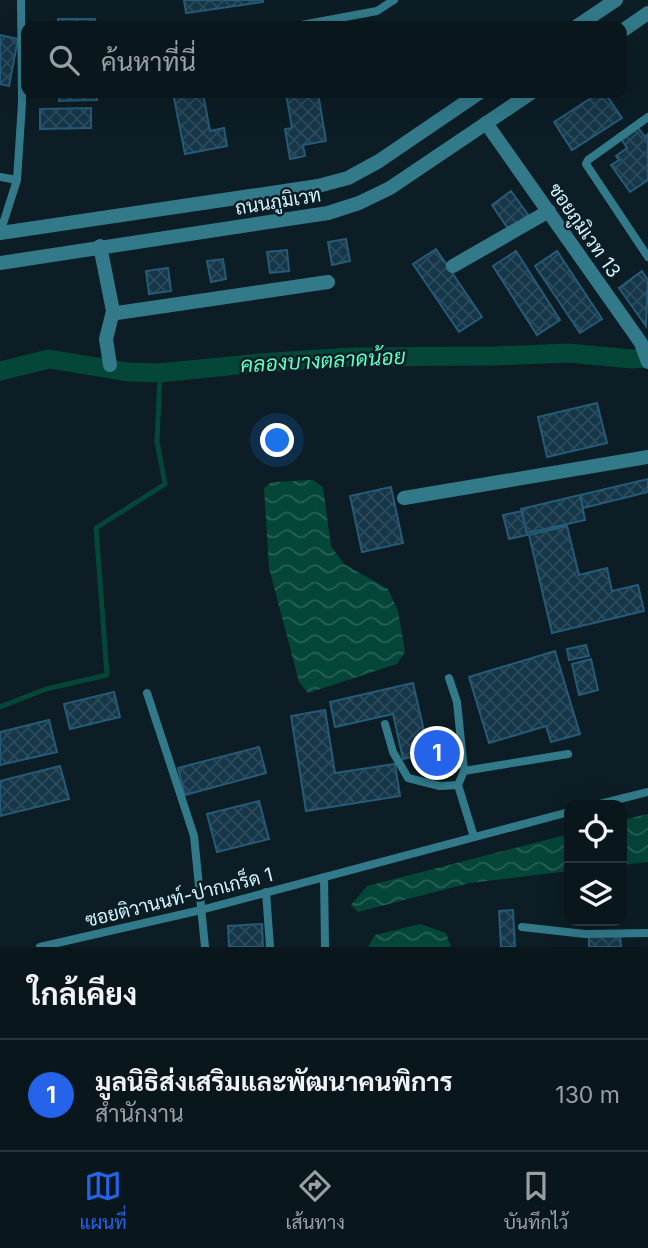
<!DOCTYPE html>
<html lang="th">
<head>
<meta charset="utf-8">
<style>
	body { margin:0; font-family:Inter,Sarabun,sans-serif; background:#121f25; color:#f1f3f6 }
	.controls { position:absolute; right:21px; bottom:21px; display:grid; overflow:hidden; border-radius:14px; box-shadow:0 7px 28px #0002 }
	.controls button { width:63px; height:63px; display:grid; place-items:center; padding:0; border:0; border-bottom:2px solid #29353b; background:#09161c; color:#f1f3f6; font:35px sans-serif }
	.you { position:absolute; left:278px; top:441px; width:24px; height:24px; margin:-18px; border:5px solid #fff; border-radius:50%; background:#1a73e8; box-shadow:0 0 0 10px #1a73e833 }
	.badge { display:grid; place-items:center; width:46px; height:46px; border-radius:50%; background:#2563eb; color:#fff; font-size:23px; font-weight:700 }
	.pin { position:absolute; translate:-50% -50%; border:4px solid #fff; box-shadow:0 2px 7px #0006 }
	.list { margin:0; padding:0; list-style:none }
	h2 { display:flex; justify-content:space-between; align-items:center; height:91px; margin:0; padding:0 28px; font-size:30px }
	h2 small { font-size:23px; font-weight:400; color:#999fa3 }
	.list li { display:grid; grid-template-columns:46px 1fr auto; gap:21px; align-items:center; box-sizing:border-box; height:112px; padding:0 28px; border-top:2px solid #29353b }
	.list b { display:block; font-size:26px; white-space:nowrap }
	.list p { margin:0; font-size:23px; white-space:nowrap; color:#999fa3 }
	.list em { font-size:23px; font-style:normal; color:#999fa3 }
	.icon { flex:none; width:38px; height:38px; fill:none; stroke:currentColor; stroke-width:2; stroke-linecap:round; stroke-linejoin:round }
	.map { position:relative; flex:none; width:648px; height:947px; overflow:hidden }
	.search { position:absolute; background:#09161c; box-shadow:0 7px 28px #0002; left:21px; right:21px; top:21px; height:77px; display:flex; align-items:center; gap:18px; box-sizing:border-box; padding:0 24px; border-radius:14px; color:#999fa3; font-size:26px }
	.sheet { height:203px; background:#09161c }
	nav { display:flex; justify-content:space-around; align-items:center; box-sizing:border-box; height:98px; border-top:2px solid #29353b; background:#09161c; font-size:19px; color:#999fa3 }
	nav a { display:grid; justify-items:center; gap:4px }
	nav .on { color:#2563eb }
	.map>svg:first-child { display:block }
	.water { fill:url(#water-waves) }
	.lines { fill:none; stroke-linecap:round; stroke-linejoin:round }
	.stream { stroke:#044638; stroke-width:5 }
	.canal { stroke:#044638; stroke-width:19 }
	.building { fill:url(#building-cross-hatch); stroke:#255b77; stroke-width:2 }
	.service { stroke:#327a8a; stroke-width:8 }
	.minor { stroke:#327a8a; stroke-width:14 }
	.tertiary { stroke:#327a8a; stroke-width:14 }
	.labels { text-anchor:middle; stroke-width:5; stroke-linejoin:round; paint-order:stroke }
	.street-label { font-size:19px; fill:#d0f3ff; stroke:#0c1d25 }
	.water-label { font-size:21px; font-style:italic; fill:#5effc0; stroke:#0c1d25 }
</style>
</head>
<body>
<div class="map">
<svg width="648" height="947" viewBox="0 0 648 947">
	<defs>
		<pattern id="water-waves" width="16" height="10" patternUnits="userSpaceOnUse" patternTransform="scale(1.75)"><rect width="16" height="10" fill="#044638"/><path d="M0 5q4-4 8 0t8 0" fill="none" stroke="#286156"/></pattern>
		<pattern id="building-cross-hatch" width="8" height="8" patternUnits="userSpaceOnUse" patternTransform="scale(1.75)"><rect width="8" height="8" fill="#163749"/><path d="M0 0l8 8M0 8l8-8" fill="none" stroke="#2c4b5b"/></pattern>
	</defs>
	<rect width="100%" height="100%" fill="#0c1d25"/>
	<path class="water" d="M313,480L323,487L331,546L344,564L388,589L398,611L405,652L397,664L308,693L299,682L269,568L264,488L272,482Z
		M648,814V862L622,865V820Z
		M569,834V871L470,883L358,912L351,905L367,886Z
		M420,924L446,933L451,947H368L375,935Z"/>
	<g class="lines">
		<path class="stream" d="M0,707L46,689L107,675L96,528L165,484L157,442L160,373"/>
		<path class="canal" d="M0,371L49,359L128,372L160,373L258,363L351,357L493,356L568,353L632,359L648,358"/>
	</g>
	<path class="building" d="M184,0H263V2L186,13Z
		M58,19H95L96,26H58Z
		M0,35L18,39L9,86L0,84Z
		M59,93H97V100L59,101Z
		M173,93H203L210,131L224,128L227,146L185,154Z
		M286,93H318L326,141L303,145L305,156L290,159L285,129L292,128Z
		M599,93H605L622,118L572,150L554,122Z
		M91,108V128L40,129V109Z
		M637,126L645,137L648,134V180L630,192L611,165L619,160L616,156L627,148L620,137Z
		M511,191L529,216L509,230L492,205Z
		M346,239L350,261L332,265L328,242Z
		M436,249L482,317L459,332L413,264Z
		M287,250L289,271L270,273L267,252Z
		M516,251L560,320L537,335L493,266Z
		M557,251L602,319L580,333L535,266Z
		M223,259L226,279L211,282L207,261Z
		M168,268L171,291L149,294L146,271Z
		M642,271L648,280L646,326L619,288Z
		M597,403L607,443L547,457L538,417Z
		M648,479V492L583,508L580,495Z
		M391,487L403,543L362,552L350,496Z
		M580,495L585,520L527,533L521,509Z
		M522,511L527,535L509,539L503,515Z
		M567,526L579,575L607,568L612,591L638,585L644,611L552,633L529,535Z
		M586,645L589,656L569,660L567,649Z
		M555,651L580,734L551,742L546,726L489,743L469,677Z
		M591,659L598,690L579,695L572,664Z
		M413,683L429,753L403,759L393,714L335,727L330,702Z
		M114,692L120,717L70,729L64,704Z
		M325,710L335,773L395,764L400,796L306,811L291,716Z
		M49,720L57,752L0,765V732Z
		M259,747L266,773L185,795L178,768Z
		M60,766L69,799L0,816V781Z
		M259,801L269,839L217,852L207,814Z
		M513,910L515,947H501L499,911Z
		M262,924L263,947H229L228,926Z
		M620,935L621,947H589V936Z"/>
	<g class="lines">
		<path class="service" d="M296,26L377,11L394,0
			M648,117L588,160L586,164L648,257
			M0,177L17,180
			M0,233L17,180L22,103L21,0
			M147,693L194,836L205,947
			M385,724L393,752L408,778L440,786L458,785L464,771L457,702L449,678
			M464,771L568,754
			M458,785L474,837
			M596,805L648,792
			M324,877L325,947
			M266,892L270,947
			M522,927L585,934L648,933
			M40,947L201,910L569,812"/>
		<path class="minor" d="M100,246L113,311L117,313L328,282
			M453,266L549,211
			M110,365L106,339L113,311
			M404,498L648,457"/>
		<path class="tertiary" d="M577,26L616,0
			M622,31L648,13
			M486,123L641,343L648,362
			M0,233L318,186L348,178L379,161L479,93
			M0,263L328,213L359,203L390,188L531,93"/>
	</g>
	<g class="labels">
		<g class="street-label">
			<text transform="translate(278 201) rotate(-9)" y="7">ถนนภูมิเวท</text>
			<text transform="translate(585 230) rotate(55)" y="7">ซอยภูมิเวท 13</text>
			<text transform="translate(179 897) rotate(-14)" y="7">ซอยติวานนท์-ปากเกร็ด 1</text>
		</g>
		<g class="water-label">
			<text transform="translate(323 361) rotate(-3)" y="7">คลองบางตลาดน้อย</text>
		</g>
	</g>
</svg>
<div class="controls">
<button><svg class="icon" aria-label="locate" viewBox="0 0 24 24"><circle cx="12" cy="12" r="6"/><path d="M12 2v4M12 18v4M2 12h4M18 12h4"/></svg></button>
<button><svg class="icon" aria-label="layers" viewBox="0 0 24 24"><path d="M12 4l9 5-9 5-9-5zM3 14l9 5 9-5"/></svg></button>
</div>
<div class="you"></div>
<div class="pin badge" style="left:437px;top:753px">1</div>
<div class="search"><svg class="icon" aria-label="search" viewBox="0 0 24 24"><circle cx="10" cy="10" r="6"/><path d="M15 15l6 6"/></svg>ค้นหาที่นี่</div>
</div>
<section class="sheet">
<h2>ใกล้เคียง<small></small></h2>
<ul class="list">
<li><span class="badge">1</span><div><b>มูลนิธิส่งเสริมและพัฒนาคนพิการ</b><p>สำนักงาน</p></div><em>130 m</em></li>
</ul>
</section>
<nav>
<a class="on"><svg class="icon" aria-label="map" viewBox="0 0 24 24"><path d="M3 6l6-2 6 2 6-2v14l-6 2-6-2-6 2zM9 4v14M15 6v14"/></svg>แผนที่</a>
<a><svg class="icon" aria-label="directions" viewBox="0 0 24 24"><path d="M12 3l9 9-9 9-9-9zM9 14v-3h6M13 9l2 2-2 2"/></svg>เส้นทาง</a>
<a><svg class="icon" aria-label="saved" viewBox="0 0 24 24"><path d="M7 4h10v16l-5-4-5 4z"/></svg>บันทึกไว้</a>
</nav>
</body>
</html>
